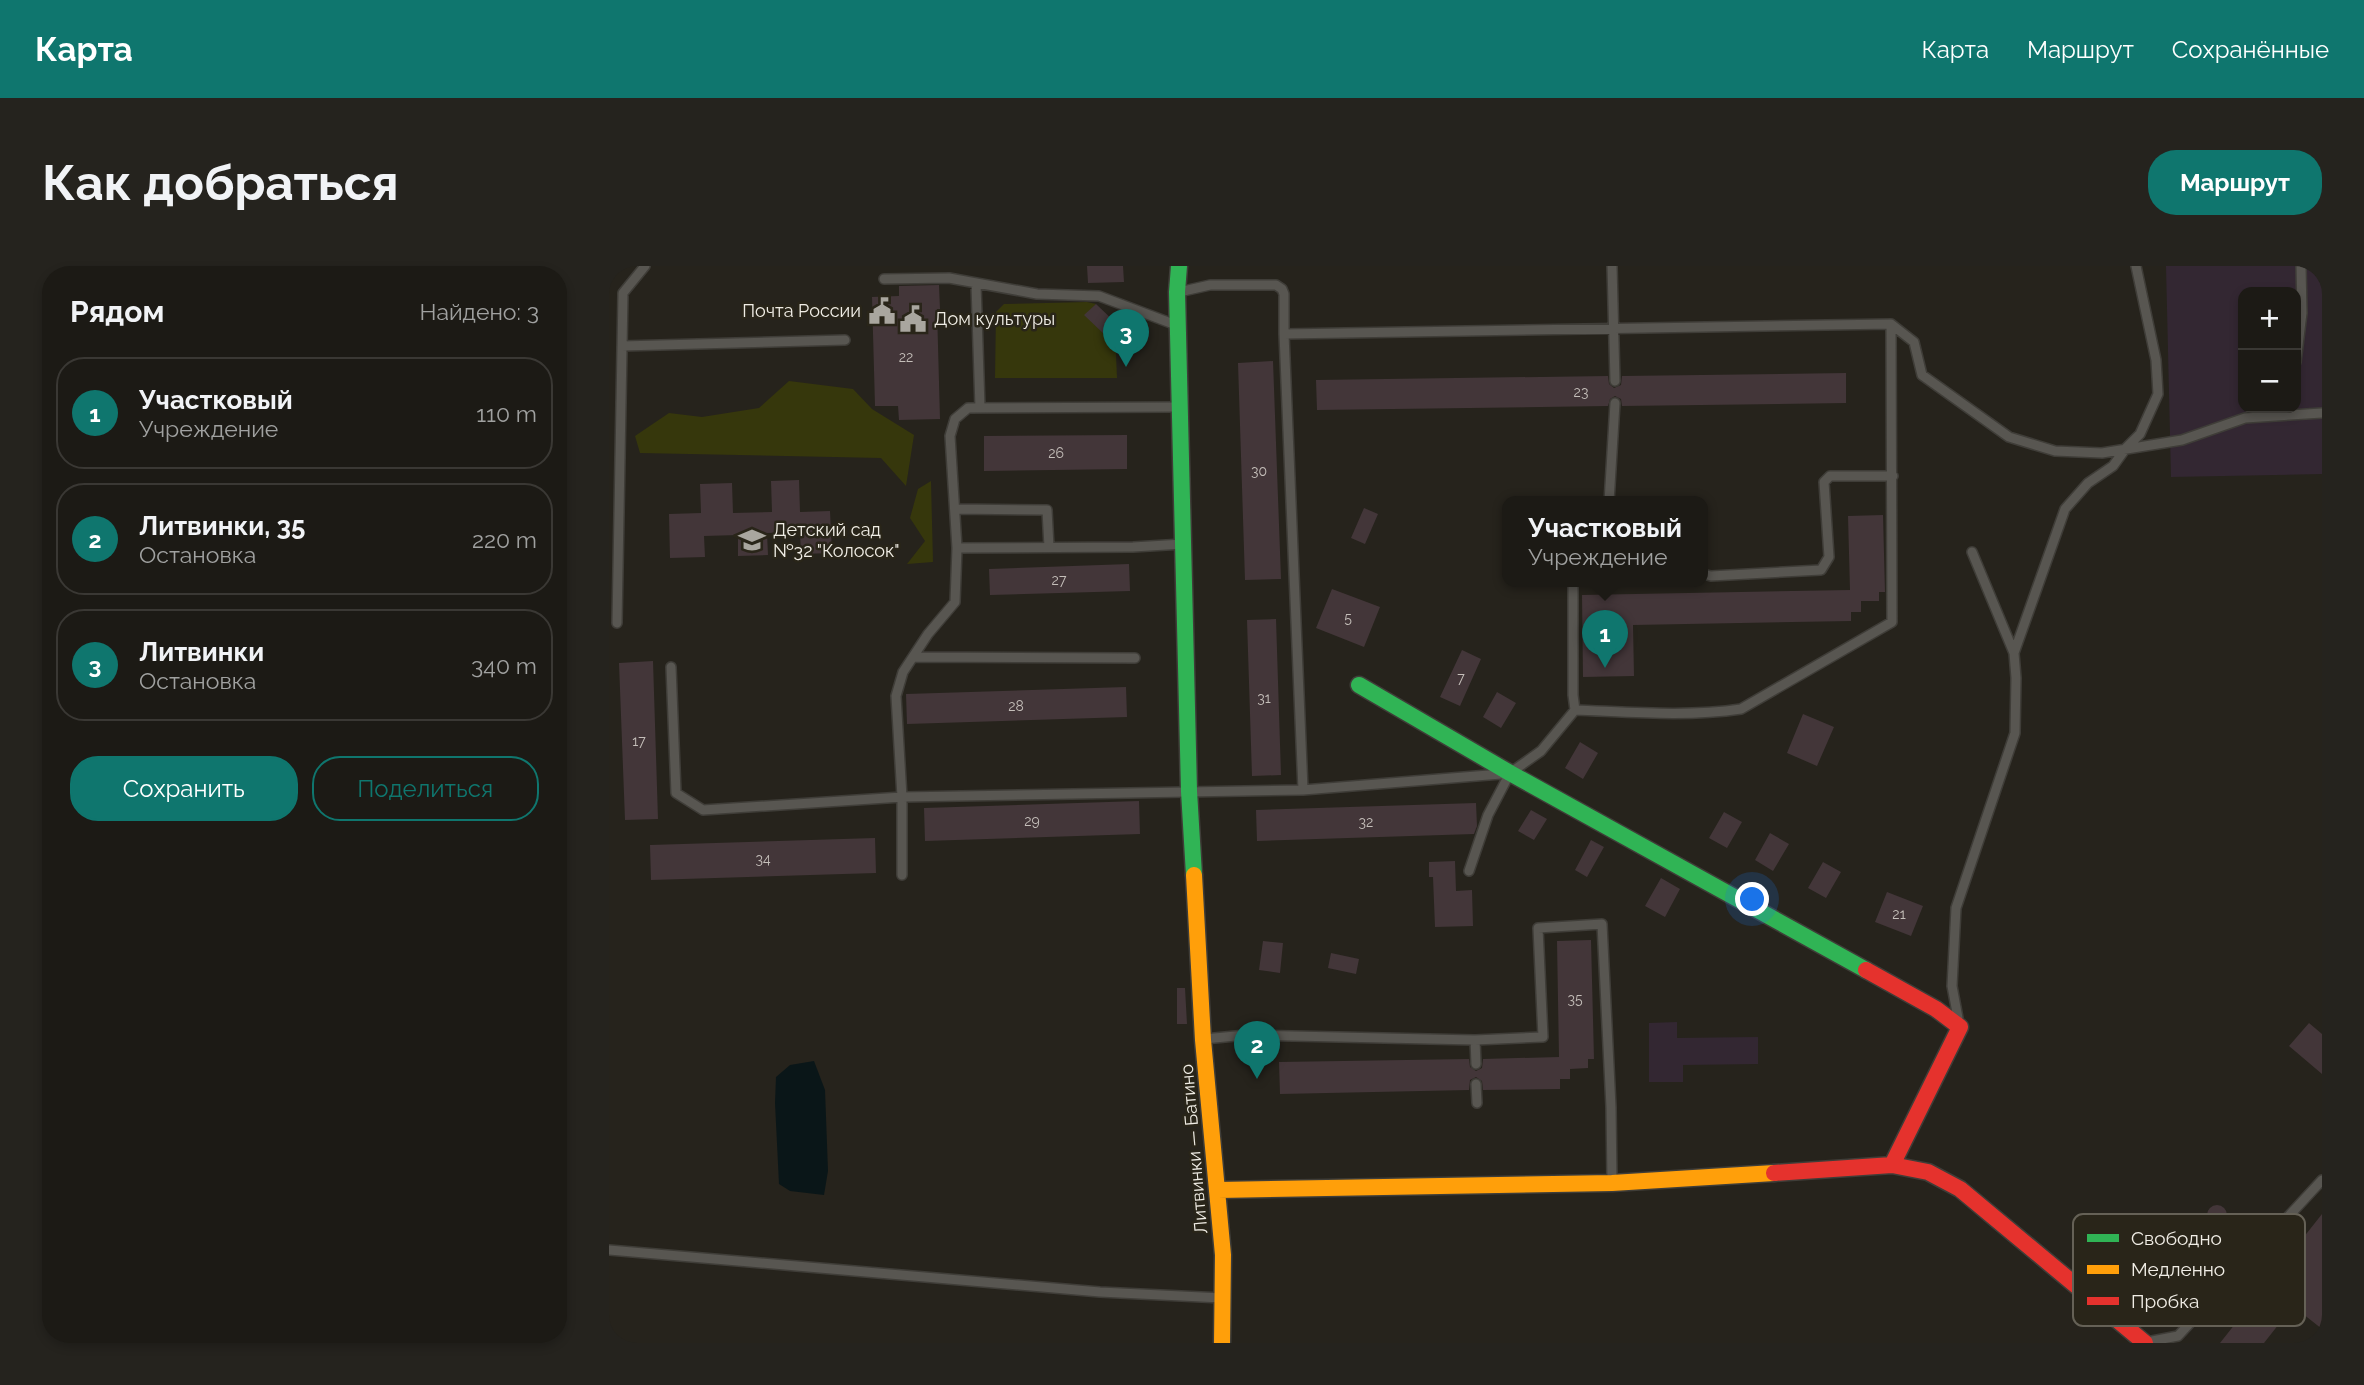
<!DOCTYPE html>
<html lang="ru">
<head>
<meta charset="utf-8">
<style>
	body { margin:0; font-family:Raleway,sans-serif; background:#25231e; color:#f1f3f6 }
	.controls { position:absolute; right:21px; top:21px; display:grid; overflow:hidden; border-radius:14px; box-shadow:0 4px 10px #0003 }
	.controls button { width:63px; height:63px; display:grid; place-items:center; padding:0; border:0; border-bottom:2px solid #3a3834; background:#1c1a15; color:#f1f3f6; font:35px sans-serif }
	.you { position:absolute; left:1144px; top:634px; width:24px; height:24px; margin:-18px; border:5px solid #fff; border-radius:50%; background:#1a73e8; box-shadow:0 0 0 10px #1a73e833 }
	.badge { display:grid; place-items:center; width:46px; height:46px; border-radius:50%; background:#0f766e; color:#fff; font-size:23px; font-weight:700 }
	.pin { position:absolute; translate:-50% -58px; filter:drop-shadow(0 2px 4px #0008) }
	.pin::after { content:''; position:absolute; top:37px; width:24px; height:21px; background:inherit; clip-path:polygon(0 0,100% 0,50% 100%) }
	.popup { position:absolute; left:893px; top:230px; width:206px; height:91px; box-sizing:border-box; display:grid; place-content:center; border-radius:14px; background:#1c1a15; filter:drop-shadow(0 2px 5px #0005); font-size:23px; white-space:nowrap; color:#a0a1a0 }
	.popup b { font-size:26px; color:#f1f3f6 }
	.popup::after { content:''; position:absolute; left:50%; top:100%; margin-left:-14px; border:14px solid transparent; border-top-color:#1c1a15 }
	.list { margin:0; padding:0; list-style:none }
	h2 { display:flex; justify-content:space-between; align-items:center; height:91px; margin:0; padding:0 28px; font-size:30px }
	h2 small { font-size:23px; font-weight:400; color:#a0a1a0 }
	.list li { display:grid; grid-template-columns:46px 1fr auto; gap:21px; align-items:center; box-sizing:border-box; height:112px; margin:0 14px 14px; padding:0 14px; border:2px solid #3a3834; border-radius:28px }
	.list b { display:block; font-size:26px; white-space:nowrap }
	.list p { margin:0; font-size:23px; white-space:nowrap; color:#a0a1a0 }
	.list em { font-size:23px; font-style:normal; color:#a0a1a0 }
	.actions { display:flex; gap:14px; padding:21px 28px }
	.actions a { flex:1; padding:16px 0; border:2px solid #0f766e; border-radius:28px; text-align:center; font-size:24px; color:#0f766e }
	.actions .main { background:#0f766e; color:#fff }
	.map { position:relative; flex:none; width:1713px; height:1077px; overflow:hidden; border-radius:28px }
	header { display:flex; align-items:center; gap:42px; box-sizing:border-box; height:98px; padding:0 35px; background:#0f766e; color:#fff }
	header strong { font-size:33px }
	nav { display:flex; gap:38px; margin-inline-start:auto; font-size:24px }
	.intro { display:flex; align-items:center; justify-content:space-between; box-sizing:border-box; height:168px; padding:0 42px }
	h1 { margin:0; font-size:49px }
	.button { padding:18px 32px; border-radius:28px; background:#0f766e; color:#fff; font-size:24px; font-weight:700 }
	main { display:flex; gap:42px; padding:0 42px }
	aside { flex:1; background:#1c1a15; border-radius:28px; box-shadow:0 4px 10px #0003 }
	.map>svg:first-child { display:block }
	.industrial { fill:#332732; fill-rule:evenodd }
	.green { fill:#36370c }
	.water { fill:#0a1618 }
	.building { fill:#433639 }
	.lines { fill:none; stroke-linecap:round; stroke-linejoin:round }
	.lane-casing { stroke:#3f3d38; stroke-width:12 }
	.fast-casing { stroke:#3f3d38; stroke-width:19 }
	.slow-casing { stroke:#3f3d38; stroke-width:19 }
	.jam-casing { stroke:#3f3d38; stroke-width:19 }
	.lane { stroke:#585651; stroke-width:9 }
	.fast { stroke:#30b455; stroke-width:16 }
	.slow { stroke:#ff9f0a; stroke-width:16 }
	.jam { stroke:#e5322d; stroke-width:16 }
	.labels { text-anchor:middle; stroke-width:5; stroke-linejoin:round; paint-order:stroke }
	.number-label { font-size:14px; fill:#c5bfba }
	.poi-label { font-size:18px; fill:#f0ede5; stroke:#292519; text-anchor:start }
	.street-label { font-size:18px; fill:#f0ede5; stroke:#292519 }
	.key { fill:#292519; stroke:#656156; stroke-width:2 }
	.key-label { font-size:19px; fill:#f0ede5 }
</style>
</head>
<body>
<header>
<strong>Карта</strong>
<nav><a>Карта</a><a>Маршрут</a><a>Сохранённые</a></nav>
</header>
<div class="intro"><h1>Как добраться</h1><a class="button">Маршрут</a></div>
<main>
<aside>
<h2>Рядом<small>Найдено: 3</small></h2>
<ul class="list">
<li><span class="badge">1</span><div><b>Участковый</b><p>Учреждение</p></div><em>110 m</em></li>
<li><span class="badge">2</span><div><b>Литвинки, 35</b><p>Остановка</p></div><em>220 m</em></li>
<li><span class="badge">3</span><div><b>Литвинки</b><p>Остановка</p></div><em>340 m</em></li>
</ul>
<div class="actions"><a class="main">Сохранить</a><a>Поделиться</a></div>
</aside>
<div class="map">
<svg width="1713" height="1077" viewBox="0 0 1713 1077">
	<rect width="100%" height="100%" fill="#26231c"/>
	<path class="industrial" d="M1557,0H1713V208L1562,211ZM1634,26H1687V142H1634Z
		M1068,756V772L1149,771V798L1074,799V816H1040V757Z"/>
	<path class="green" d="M478,36L487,38L476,49L498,71L506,64L508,112H386L387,46L395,38Z
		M180,115L244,123L263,143L305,169L297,220L272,192L31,187L26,170L60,147L93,151L150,142Z
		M322,215L324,296L298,298L316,275L301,252L309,223Z"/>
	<path class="water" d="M205,795L216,824L219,905L215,929L181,925L170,918L166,837L167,811L181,799Z"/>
	<path class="building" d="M478,0H514L515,16L479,17Z
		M330,19L331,43H328L331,153L290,154L289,140H266L263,31L290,30V20Z
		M487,38L510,60L498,71L475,49Z
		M664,95L672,313L636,314L629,97Z
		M1237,107V137L1013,140L1012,133L1006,130L1001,133L999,140L708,144L707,114L999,110L1000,118L1005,122L1012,119L1013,110Z
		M518,169V203L375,205V170Z
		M190,214L191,246L221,245L223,287L192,288L191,266L158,267L159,289L129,290V269L95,270L96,291L61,292L60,248L92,247L91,218L123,217L124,247L163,246L162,215Z
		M755,242L769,248L756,278L742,272Z
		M1274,249L1276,326H1270V335H1252V346H1242V355L1024,359L1025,410L974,411L973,329L1241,324L1239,250Z
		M520,298L521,325L381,329L380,303Z
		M723,323L771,341L755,381L707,362Z
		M667,353L672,509L643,510L638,354Z
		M853,384L872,393L851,440L831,431Z
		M44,395L49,553L16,554L10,397Z
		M517,421L518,451L298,458L297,428Z
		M888,426L907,437L892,462L874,451Z
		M1194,448L1225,461L1208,500L1178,487Z
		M971,476L989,487L974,513L956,502Z
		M530,535L531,568L316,575L315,542Z
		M867,537L868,560L865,568L648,575L647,544Z
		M922,544L938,553L925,574L909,565Z
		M1115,546L1133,556L1118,582L1100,572Z
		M1161,567L1180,578L1164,605L1146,594Z
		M266,572L267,607L42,614L41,579Z
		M982,574L995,581L978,611L966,604Z
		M846,595L847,625L863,624L864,660L826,661L824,611H820V596Z
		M1214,596L1232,606L1217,632L1199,622Z
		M1052,612L1071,623L1056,651L1036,640Z
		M1278,626L1314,640L1302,670L1266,656Z
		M982,674L985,793H979V802L961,803V813H951V823L874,824L873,815L867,811L861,814L860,824L671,828L670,796L860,793L861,801L867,805L873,802L874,793L950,791L948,675Z
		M654,675L674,677L671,707L650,704Z
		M722,687L750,693L747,708L719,702Z
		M568,722H576L578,758H568Z
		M1700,757L1713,768V808L1680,780Z
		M1598 949a10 10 0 1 1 20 0a10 10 0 1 1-20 0Z
		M1713,948V1063L1684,1040L1655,1077H1611Z
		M1576 990a9 9 0 1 1 18 0a9 9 0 1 1-18 0Z"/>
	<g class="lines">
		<defs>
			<path id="lane" d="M1003,0L1006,115
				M275,13L340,12L428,28L490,30L567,59
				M367,18L371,142
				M570,26L601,19H667L673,23L675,28V68L694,524
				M675,68L1282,58L1305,76L1313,109L1400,171L1446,185L1493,187L1573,174L1636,152L1713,147
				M13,80L236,74
				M1687,96L1693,47L1692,0
				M1000,236L1006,137
				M346,243L438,244L440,281
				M348,282L341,170L346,153L359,142L568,141
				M1094,308L1102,310L1212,304L1220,291L1215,216L1221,210H1284
				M964,316V429L966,444
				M8,357L14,27L36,0
				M1405,387L1456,243L1479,217L1504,200L1517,182L1531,168L1549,128L1547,94L1527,0
				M304,391L526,392
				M62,401L67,527L94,544L293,531L694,524L892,508
				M860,605L879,549L901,507L932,485L966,444C1021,446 1078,451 1132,443L1283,356L1282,58
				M293,609V531L287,430L294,406L319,368L346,336L348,282L524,281L574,278
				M1349,752L1343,720L1347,642L1406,467L1407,412L1405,387L1363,286
				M595,773L637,769L866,774L934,771L929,662L993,658L1002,841L1003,915
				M866,774L867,798
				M867,818L868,837
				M0,984L491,1026L613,1032
				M1538,1076L1569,1070L1713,914"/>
			<path id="fast" d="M570,0L568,26L580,525L585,609
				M750,419L901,507L1257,704"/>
			<path id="slow" d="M585,609L594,774L614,989L613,1077
				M609,924L1003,917L1165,907"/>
			<path id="jam" d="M1257,704L1327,743L1351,761L1283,899
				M1165,907L1283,899L1319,906L1351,923L1536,1077"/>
		</defs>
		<use href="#lane" class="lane-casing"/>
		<use href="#fast" class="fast-casing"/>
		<use href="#slow" class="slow-casing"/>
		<use href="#jam" class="jam-casing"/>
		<use href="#lane" class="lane"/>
		<use href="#fast" class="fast"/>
		<use href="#slow" class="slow"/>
		<use href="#jam" class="jam"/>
	</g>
	<defs>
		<symbol id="civic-bare" viewBox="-9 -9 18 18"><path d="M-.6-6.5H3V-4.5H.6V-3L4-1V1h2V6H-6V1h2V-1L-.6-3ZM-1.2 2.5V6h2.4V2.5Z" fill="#a9a69f" stroke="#292519" stroke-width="2.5" paint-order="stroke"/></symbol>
		<symbol id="school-bare" viewBox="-9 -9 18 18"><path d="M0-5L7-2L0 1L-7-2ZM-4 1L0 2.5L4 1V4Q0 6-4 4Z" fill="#a9a69f" stroke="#292519" stroke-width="2.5" paint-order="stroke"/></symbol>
	</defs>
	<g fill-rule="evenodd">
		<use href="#civic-bare" x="254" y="26" width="38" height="38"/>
		<use href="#civic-bare" x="285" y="34" width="38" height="38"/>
		<use href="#school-bare" x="124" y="255" width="38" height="38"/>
	</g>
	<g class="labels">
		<g class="number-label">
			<text x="297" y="96">22</text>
			<text x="972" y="131">23</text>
			<text x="447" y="192">26</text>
			<text x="650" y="210">30</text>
			<text x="450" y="319">27</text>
			<text x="739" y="357">5</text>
			<text x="852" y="417">7</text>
			<text x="655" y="437">31</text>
			<text x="407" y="445">28</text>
			<text x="30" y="480">17</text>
			<text x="423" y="560">29</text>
			<text x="757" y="561">32</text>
			<text x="154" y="598">34</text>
			<text x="1290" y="653">21</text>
			<text x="966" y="738">35</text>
		</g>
		<g class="poi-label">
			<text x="252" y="51" text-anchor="end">Почта России</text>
			<text x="325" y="59">Дом культуры</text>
			<text x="164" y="270">Детский сад<tspan x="164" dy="21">№32 "Колосок"</tspan></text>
		</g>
		<g class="street-label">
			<text transform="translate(585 883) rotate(-95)" y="6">Литвинки — Батино</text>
		</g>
	</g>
	<rect x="1464" y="948" width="232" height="112" rx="10" class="key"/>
	<rect x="1478" y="968" width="32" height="8" fill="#30b455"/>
	<rect x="1478" y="999" width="32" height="9" fill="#ff9f0a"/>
	<rect x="1478" y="1031" width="32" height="8" fill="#e5322d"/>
	<g class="key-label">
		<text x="1522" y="979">Свободно</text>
		<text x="1522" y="1010">Медленно</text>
		<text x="1522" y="1042">Пробка</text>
	</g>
</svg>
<div class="controls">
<button>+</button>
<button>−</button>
</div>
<div class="you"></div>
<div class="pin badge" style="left:996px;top:402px">1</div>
<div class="popup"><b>Участковый</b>Учреждение</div>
<div class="pin badge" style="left:648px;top:813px">2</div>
<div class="pin badge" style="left:517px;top:101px">3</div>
</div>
</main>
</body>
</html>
